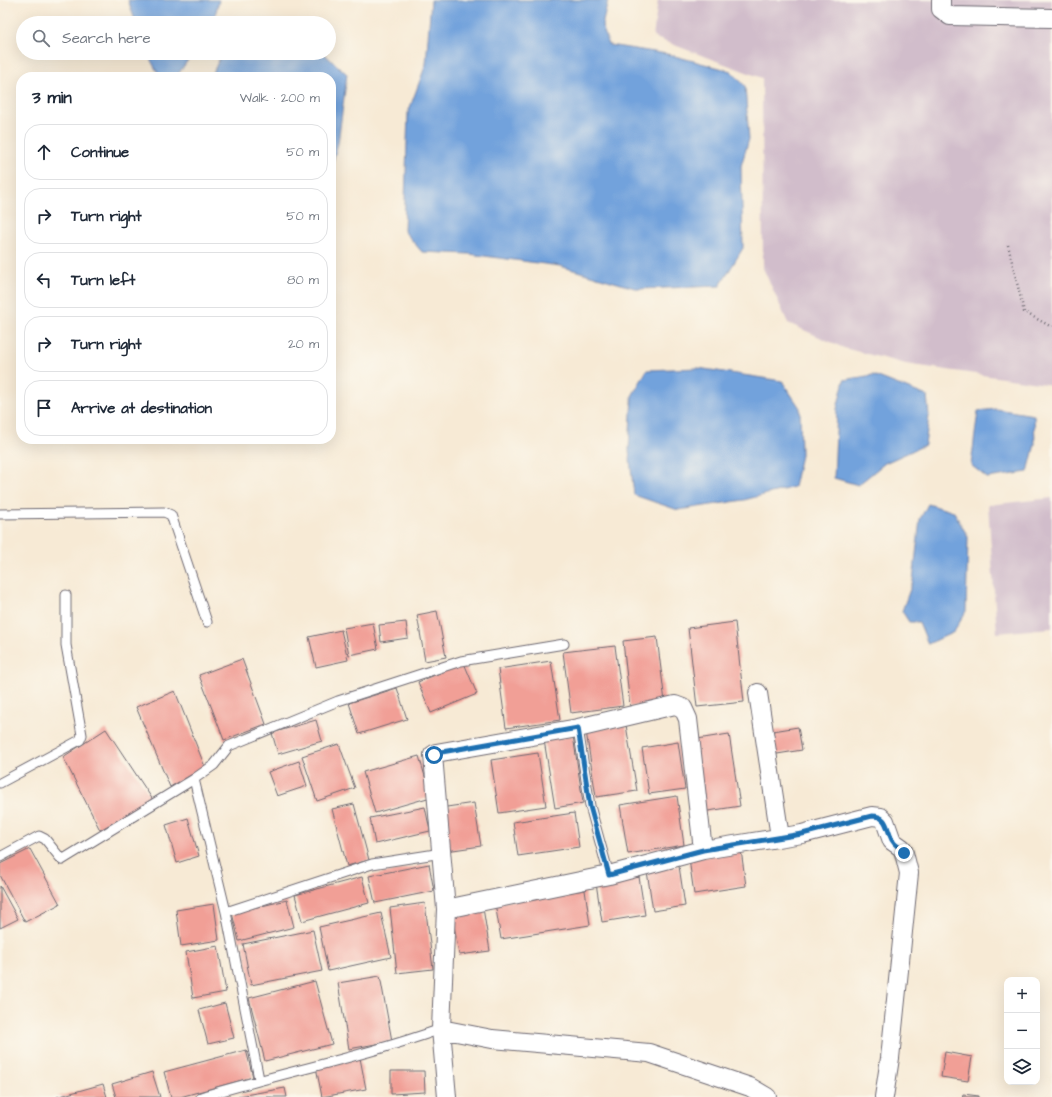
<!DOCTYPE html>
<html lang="en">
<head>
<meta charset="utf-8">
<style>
	body { margin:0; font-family:"Architects Daughter",sans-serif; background:#f2f2f3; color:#1f2937 }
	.controls { position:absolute; right:12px; bottom:12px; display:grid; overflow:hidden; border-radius:8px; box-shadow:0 4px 16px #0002 }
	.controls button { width:36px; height:36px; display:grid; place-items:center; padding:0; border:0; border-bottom:1px solid #e0e1e3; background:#fff; color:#1f2937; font:20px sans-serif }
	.stop { position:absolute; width:12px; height:12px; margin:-9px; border:3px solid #1f6fb2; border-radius:50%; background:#fff }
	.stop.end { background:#1f6fb2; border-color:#fff; box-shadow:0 1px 4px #0008 }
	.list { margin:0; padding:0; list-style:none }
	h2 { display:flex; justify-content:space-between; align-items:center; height:52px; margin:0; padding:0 16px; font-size:17px }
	h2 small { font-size:13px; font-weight:400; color:#747a83 }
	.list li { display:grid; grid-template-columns:26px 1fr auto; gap:12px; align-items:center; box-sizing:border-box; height:56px; margin:0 8px 8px; padding:0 8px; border:1px solid #e0e1e3; border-radius:16px }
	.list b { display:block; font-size:15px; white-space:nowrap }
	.list em { font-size:13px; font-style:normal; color:#747a83 }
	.icon { flex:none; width:22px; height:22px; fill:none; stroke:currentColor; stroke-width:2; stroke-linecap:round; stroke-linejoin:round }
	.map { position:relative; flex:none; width:1052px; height:1097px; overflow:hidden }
	.search { position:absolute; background:#fff; box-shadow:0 4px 16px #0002; left:16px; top:16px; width:320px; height:44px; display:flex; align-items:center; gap:10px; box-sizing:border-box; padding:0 14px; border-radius:22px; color:#747a83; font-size:15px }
	.panel { position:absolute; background:#fff; box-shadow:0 4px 16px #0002; left:16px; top:72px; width:320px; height:372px; border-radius:16px }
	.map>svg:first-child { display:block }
	.industrial { fill:#d1bdcb }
	.water { fill:#72a2dc; stroke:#4a628c }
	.building { fill:#f19f96 }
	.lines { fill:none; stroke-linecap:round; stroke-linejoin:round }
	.lane-casing { stroke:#6d6871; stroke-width:11 }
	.street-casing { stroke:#6d6871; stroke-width:20 }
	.path { stroke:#6d6871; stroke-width:2.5; stroke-dasharray:1 3; stroke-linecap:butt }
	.lane { stroke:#fff; stroke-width:9 }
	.street { stroke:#fff; stroke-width:18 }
	.route { stroke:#1f6fb2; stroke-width:5 }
</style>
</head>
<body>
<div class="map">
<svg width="1052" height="1097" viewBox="0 0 1052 1097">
	<rect width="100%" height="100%" fill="#fbf7ec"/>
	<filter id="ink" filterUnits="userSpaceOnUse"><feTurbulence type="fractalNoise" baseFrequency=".025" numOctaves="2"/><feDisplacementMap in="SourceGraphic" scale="8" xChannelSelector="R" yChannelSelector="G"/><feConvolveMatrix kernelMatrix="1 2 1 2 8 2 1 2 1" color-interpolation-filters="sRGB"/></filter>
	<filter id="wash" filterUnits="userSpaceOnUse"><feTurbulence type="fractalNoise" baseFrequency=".012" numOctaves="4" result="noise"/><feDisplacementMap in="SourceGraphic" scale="16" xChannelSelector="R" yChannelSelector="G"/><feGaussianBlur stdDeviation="0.9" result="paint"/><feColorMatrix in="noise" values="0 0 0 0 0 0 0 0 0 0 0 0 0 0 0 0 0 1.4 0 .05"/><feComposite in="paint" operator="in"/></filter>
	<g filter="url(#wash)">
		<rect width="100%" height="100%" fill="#f7ead5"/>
		<path class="industrial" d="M658,0H1052V385L906,364L844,348L788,323L763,268L762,78L653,37Z
			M1052,498V628L997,633L988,505Z"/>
		<path class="water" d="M128,0H219L213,23H136Z
			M431,0H608L602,26L609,45L667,54L731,71L745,86L749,139L741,166L743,248L720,286L638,289L560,266L469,254L422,252L404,231L408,113L426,64Z
			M147,53H193L176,77H160Z
			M222,53H323L347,74L338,143L331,169V77H211Z
			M698,368L782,381L800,408L801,455L794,487L744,500L678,510L634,495L629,450L632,396L647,370Z
			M873,375L927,396L929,416L925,445L885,463L858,485L834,478L837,409L844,380Z
			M996,409L1034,415L1035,444L1028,472L987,478L971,465L978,411Z
			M928,504L954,512L968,537L966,611L954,632L928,644L919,622H909L902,611L913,581L920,519Z"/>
		<g id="blocks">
			<path class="building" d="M437,611L446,657L425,661L417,615Z
				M406,622L408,638L381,642L379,625Z
				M735,622L744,702L697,707L688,628Z
				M373,623L378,649L349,655L344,628Z
				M341,630L348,660L316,667L309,637Z
				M657,637L665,702L630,707L623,641Z
				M615,646L623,706L571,713L563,652Z
				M242,659L266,724L224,740L199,675Z
				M551,661L560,720L506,728L498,669Z
				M464,663L477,694L431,713L418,682Z
				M397,688L407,719L359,734L349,703Z
				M175,691L205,767L170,787L136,707Z
				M316,720L322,741L278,754L272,733Z
				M626,725L637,791L596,797L586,731Z
				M798,727L802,750L771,755L767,732Z
				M106,729L153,800L100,830L63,757Z
				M729,734L740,806L702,812L691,740Z
				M573,735L583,803L555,808L544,740Z
				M678,742L685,789L649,794L642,748Z
				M339,744L355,788L317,801L302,756Z
				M538,753L546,806L499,813L491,760Z
				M419,756L431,797L375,813L363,772Z
				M299,761L307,786L277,796L268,772Z
				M677,796L684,845L628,854L620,805Z
				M474,803L481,846L446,851L440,808Z
				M354,804L369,860L347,866L332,809Z
				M425,807L430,831L375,844L370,818Z
				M574,813L579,847L518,856L513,822Z
				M188,818L199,856L177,863L166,825Z
				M30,849L60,904L25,922L0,875V864Z
				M741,850L746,886L694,894L689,859Z
				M429,864L434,891L375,903L369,876Z
				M679,866L685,906L653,911L647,871Z
				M362,877L369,903L302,921L295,895Z
				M639,877L645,915L602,922L596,883Z
				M0,886L18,919L0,928Z
				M585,890L590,925L501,939L495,903Z
				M287,900L294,927L239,941L232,913Z
				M425,903L433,969L397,973L390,908Z
				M214,904L219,940L181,946L176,910Z
				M483,908L490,951L459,955L452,913Z
				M381,913L391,957L328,971L319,927Z
				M313,930L322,971L251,985L243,944Z
				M218,946L226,992L193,998L186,952Z
				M380,976L392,1041L349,1049L338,983Z
				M315,981L332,1044L265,1061L249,998Z
				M225,1003L234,1038L208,1044L199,1010Z
				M246,1050L253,1077L180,1097H171L164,1072Z
				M945,1052L972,1057L968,1081L941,1077Z
				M360,1058L366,1089L322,1097L316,1067Z
				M391,1071H424L425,1092L391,1094Z
				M152,1072L160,1097H116L112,1084Z
				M103,1084L107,1097H57Z
				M285,1088L287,1097H239V1096Z
				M963,1094L979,1096V1097H962Z"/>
		</g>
	</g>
	<g filter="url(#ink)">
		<use href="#blocks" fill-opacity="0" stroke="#6d6871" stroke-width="1"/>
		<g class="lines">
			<defs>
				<path id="lane" d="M0,514L164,512L171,515L207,622
					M578,728L590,806L609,875
					M194,779L226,912L259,1079
					M0,783L80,740L82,735L66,645V595
					M0,857L39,836L45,839L62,860L194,779L214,765L229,746L338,701L461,661L564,644
					M226,912L372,864L442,853
					M201,1097C281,1073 362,1057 441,1029"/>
				<path id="street" d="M941,0V9L950,16L1052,18
					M758,693L780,837
					M446,909L609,875L703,850L802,834L872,816L881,817L885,821L892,841L902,848L904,853L909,873L890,1058L884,1097
					M441,1029L492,1039L649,1053L750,1087L767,1097
					M447,1097L441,1029L446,909L433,755L436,753L578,728L675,705L683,708L688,719L703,850"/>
			</defs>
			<use href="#lane" class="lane-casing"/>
			<use href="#street" class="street-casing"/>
			<path class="path" d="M1008,245L1024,312L1052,327"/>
			<use href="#lane" class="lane"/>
			<use href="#street" class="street"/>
		</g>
	</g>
	<g class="lines" filter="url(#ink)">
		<path class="route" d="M434,755L436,753L578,728L590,806L609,875L703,850L802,834L872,816C888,816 886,828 892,840C895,846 901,847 904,853"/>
	</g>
</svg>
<div class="controls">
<button>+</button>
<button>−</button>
<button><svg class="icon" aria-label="layers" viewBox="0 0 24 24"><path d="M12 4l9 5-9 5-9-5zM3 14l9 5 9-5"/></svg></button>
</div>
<div class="stop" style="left:434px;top:755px"></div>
<div class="stop end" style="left:904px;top:853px"></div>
<div class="search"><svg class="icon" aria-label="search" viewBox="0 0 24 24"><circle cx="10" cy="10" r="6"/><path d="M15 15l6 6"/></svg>Search here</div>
<section class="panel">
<h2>3 min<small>Walk · 200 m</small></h2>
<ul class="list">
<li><svg class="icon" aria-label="ahead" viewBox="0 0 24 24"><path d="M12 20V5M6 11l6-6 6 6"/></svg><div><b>Continue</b></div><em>50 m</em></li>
<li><svg class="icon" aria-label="right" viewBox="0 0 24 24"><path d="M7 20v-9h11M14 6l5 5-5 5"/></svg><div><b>Turn right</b></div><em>50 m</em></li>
<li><svg class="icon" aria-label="left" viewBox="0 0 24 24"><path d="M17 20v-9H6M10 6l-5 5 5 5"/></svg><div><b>Turn left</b></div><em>80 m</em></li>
<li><svg class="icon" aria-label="right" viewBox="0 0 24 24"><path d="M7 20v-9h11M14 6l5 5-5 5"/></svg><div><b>Turn right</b></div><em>20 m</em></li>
<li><svg class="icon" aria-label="arrive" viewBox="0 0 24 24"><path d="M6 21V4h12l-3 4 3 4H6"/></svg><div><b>Arrive at destination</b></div></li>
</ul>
</section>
</div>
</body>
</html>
